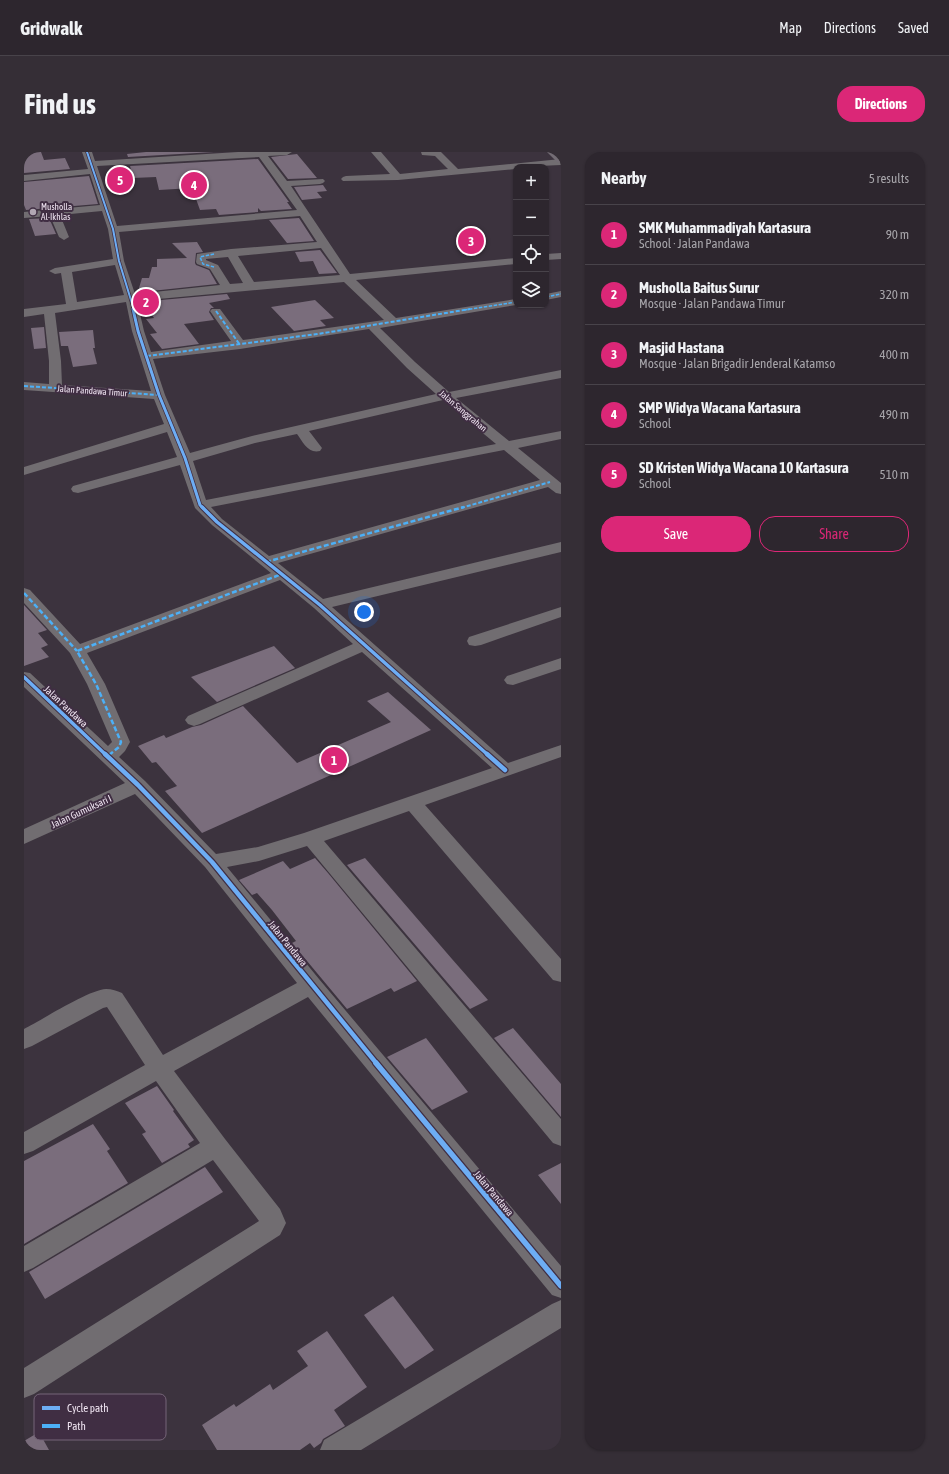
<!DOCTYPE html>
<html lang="en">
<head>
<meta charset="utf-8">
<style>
	body { margin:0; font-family:"Asap Condensed",sans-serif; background:#352e36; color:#f1f3f6 }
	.controls { position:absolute; right:12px; top:12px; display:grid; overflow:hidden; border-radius:8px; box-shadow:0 1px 3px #0004 }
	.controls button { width:36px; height:36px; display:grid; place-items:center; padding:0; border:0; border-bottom:1px solid #48434a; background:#2d262e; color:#f1f3f6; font:20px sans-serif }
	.you { position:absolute; left:340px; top:460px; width:14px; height:14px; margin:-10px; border:3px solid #fff; border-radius:50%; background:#1a73e8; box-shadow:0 0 0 6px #1a73e833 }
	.badge { display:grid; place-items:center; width:26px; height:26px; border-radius:50%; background:#db2777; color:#fff; font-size:13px; font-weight:700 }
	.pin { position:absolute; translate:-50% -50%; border:2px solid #fff; box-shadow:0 1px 4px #0006 }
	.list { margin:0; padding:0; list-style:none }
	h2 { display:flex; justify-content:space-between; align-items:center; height:52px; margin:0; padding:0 16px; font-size:17px }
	h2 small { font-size:13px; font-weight:400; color:#a7a5aa }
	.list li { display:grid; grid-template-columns:26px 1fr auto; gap:12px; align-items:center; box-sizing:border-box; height:60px; padding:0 16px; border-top:1px solid #48434a }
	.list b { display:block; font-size:15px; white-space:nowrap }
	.list p { margin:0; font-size:13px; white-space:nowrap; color:#a7a5aa }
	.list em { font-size:13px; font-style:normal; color:#a7a5aa }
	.actions { display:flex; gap:8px; padding:12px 16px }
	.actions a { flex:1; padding:9px 0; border:1px solid #db2777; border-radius:16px; text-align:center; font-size:14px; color:#db2777 }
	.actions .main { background:#db2777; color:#fff }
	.icon { flex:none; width:22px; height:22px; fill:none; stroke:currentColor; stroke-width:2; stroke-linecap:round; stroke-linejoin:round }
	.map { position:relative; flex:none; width:537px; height:1298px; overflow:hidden; border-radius:16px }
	header { display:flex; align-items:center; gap:24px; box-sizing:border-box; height:56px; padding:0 20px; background:#2d262e; border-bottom:1px solid #48434a }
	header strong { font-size:19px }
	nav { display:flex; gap:22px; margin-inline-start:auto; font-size:14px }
	.intro { display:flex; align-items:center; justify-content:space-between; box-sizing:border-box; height:96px; padding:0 24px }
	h1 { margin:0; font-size:28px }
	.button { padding:10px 18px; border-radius:16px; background:#db2777; color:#fff; font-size:14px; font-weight:700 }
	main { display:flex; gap:24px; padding:0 24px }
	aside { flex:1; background:#2d262e; border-radius:16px; box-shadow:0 1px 3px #0004 }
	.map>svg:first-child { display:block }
	.building { fill:#7a6d7c }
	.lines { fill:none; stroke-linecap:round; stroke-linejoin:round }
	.minor { fill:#716d71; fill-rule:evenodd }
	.major { fill:#736c74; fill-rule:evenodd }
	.quiet-far3 { stroke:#4cb0f7; stroke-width:1.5; stroke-dasharray:3.5 1.5; stroke-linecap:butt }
	.quiet-far2 { stroke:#4cb0f7; stroke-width:2; stroke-dasharray:4 2; stroke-linecap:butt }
	.quiet-far1 { stroke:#4cb0f7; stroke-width:2.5; stroke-dasharray:5 2.5; stroke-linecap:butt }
	.quiet { stroke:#4cb0f7; stroke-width:3; stroke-dasharray:6 3; stroke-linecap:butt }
	.cycleway-far4-casing { stroke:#402e43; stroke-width:3.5 }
	.cycleway-far3-casing { stroke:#402e43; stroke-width:4.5 }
	.cycleway-far2-casing { stroke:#402e43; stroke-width:5.5 }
	.cycleway-far1-casing { stroke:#402e43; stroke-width:7 }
	.cycleway-casing { stroke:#402e43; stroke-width:8 }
	.cycleway-far4 { stroke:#6dadf4; stroke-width:2 }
	.cycleway-far3 { stroke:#6dadf4; stroke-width:3 }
	.cycleway-far2 { stroke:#6dadf4; stroke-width:3.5 }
	.cycleway-far1 { stroke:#6dadf4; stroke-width:4.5 }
	.cycleway { stroke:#6dadf4; stroke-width:5.5 }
	.poi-dot { fill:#b1a7b3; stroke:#402e43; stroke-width:1.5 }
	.labels { text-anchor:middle; stroke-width:4; stroke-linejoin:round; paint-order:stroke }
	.far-poi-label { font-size:9px; fill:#f0e5f2; stroke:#402e43; text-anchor:start }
	.far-street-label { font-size:9px; fill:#f0e5f2; stroke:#402e43 }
	.street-label { font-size:10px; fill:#f0e5f2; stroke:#402e43 }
	.key { fill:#402e43; stroke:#756578; stroke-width:1 }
	.key-label { font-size:11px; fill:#f0e5f2 }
</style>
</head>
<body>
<header>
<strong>Gridwalk</strong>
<nav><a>Map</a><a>Directions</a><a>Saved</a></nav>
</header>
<div class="intro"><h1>Find us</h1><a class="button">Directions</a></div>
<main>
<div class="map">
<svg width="537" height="1298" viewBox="0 0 537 1298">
	<rect width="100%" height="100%" fill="#3c333e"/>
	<path class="building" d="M17,0L20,8L41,6L46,17L0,21V1Z
		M122,0H190L104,5L103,2Z
		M273,2L293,26L264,27L247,5Z
		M234,7L265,50H263L268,57L237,59L234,56V60L195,63L192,57L176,58L168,36L135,38L132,25L109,26L106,14Z
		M65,24L74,52L2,58L0,53V30Z
		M299,33L303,39L293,40L298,46L278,48L270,35Z
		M25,66L32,82L11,84L5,67Z
		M275,66L290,89L263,91L245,68Z
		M173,90L179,100L172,101L171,111L172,113L185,118L193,132L118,140L115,136L118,126H125L128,115H133V107L163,106L148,91Z
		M296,98L313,121L295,122L289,109L276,110L271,100Z
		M203,142L206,147L185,151L190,156H187L185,160L190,168L160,172L175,192L138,197L126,182L133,181L122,167L130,166L124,157L131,156L126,149Z
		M291,148L310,166L296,168L302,174L270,179L247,155Z
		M20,175L22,196L10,197L7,176Z
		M69,178L71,196H69L73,212L49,215L44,194H37L35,180Z
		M0,453L23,478L14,481L24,493L17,496L25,505L0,514Z
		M250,494L271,516L193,550L167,525Z
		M364,540L407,578L178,681L141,639L153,634L132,610L128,611L114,594L140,583L142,586L168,575L177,573L219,554L273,611L367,570L343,549Z
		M291,706L304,721L393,829L370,840L367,836L323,857L268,791L272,789L248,758L233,741L228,743L215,728L259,709L266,717Z
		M341,706L428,807L464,848L446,857L323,713Z
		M489,876L537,932V965L470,886Z
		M402,886L444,940L408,958L363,905Z
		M133,934L150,958L149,959L170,988L164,992L166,995L138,1011L118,982L122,980L101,951Z
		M69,972L86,997L83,999L104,1031L0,1092V1009Z
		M537,1011V1052L514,1023Z
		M181,1015L199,1040L21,1147L5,1120Z
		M369,1144L410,1198L381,1217L340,1163Z
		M303,1179L343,1235L310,1258L321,1274L299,1287L297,1291L290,1296L286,1291L276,1298H193L178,1273L210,1252L212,1255L246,1232L249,1238L284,1214L273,1199Z
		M15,1280L25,1298H0V1289Z"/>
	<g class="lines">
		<path class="minor" d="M58,0H68L71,9L214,0H268L263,3L244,4L263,29L299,27L301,29L299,31L296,32L267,34L326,122L492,106V112L332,128L372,166L492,147V153H494H492L356,176L391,210L425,240L537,218V226L432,246L485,289L537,279V287L494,296L537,331V342L532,341L524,335L254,411L299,447L537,390V400L308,455L484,611L537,593V605L401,653L537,807V830L529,828L385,659L300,689L537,967V994L529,991L283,694L235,709L203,715L295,827L537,1114V1146L528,1143L284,845L150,919L201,987L256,1057L262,1071L256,1083L10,1242L0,1246V1216L235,1069L189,1008L9,1116L0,1120V1094L176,991L132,929L9,999L0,1002V980L121,913L83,855L79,856L8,894L0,897V877C18,868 64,838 82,837C88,837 93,839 98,841L139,903L273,831L181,715L111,642L0,692V677L101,631L0,535V520L6,521L84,594L88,590L63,532L46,501L0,451V436L6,438L56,492L247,421L188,373L171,356L156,313L54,341L49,340L47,337L49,334L153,305L143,280L0,323V315L140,272L130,247L0,238V230L25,232V209L20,162L0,165V157L42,152L37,121L31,122L25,119L31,116L89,107L84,77L78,59L36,63L45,85L40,88L35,85L26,64L0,66V60L76,53L66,22L0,29V23L64,17ZM235,5L273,58L93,74L73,14ZM276,64L293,90L207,97L173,102L172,110L173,112L186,117L196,133L111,142L100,109L95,80ZM297,96L316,123L230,130L214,104ZM204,105L219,131L206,132L194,113L182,108V107ZM91,113L100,143L53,150L48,120ZM320,130L360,168L219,188L196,157H188L186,159L207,189L127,200L120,179L113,149ZM102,150L108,179L127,239L38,233L37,209L31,161ZM345,177L383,216L412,242L228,284L166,301L141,243L129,207L216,197ZM419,248L472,292L182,348L169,309L231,291L273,282C279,290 284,302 296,299L298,296L285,279ZM480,298L516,328L245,404L198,367L187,355ZM256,428L290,456L329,492L164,564L161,568L164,572L170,574L176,572L338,500L468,616L280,681L234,695L192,702L121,629L95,605L101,599L106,590L81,532L63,501Z
			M347,0H357L376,22L424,17L411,4L398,3L397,0H417L434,17L537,7V13L492,15V17L374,28L319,29L317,27L319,25L322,24L366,22Z
			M537,101V107L522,108V102Z
			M537,139V145L522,148V142Z
			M537,455V465L457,493L451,494L445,493L443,489L445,485Z
			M537,506V517L489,533L483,532L480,528L483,524Z
			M537,1148V1176L337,1298H296L300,1288L528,1152Z"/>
		<path class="major" d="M523,0H534L537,2V11L533,10Z"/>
		<path class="quiet-far3" d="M190,102L176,105L179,112L190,115
			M522,145L537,142
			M440,158L492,150"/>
		<path class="quiet-far2" d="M192,159L216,193
			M123,204L294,182L446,157
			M0,234L135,243
			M437,356L526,330"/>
		<path class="quiet-far1" d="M242,410L440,355
			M0,441L53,499
			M85,603L95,595L97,590L72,532L53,499L258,422"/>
		<path class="quiet" d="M84,604L86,602"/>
		<defs>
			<path id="cycleway-far4" d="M63,0L89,77L95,109L110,158"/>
			<path id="cycleway-far3" d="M109,157L114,179L135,243L161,306L176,353L179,356"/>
			<path id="cycleway-far2" d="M178,355L193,370L296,453L464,603
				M0,525L82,603"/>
			<path id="cycleway-far1" d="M81,602L114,633L188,710L353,912
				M463,602L481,618"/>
			<path id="cycleway" d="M352,911L537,1134"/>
		</defs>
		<use href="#cycleway-far4" class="cycleway-far4-casing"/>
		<use href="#cycleway-far3" class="cycleway-far3-casing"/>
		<use href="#cycleway-far2" class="cycleway-far2-casing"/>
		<use href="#cycleway-far1" class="cycleway-far1-casing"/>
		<use href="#cycleway" class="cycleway-casing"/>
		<use href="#cycleway-far4" class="cycleway-far4"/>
		<use href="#cycleway-far3" class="cycleway-far3"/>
		<use href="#cycleway-far2" class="cycleway-far2"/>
		<use href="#cycleway-far1" class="cycleway-far1"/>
		<use href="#cycleway" class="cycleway"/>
	</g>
	<circle class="poi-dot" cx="9" cy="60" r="4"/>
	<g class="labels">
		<g class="far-poi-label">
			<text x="17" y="58">Musholla<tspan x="17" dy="10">Al-Ikhlas</tspan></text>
		</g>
		<g class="far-street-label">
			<text transform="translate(68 239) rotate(4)" y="3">Jalan Pandawa Timur</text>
			<text transform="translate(439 259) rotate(40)" y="3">Jalan Sanggrahan</text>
		</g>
		<g class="street-label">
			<text transform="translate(42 554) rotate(43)" y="4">Jalan Pandawa</text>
			<text transform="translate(57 659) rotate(-25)" y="4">Jalan Gumuksari I</text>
			<text transform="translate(264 791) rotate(51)" y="4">Jalan Pandawa</text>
			<text transform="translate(470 1041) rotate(50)" y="4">Jalan Pandawa</text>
		</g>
	</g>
	<rect x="10" y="1242" width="132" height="46" rx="6" class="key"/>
	<rect x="18" y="1254" width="18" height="4" fill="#6dadf4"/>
	<rect x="18" y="1272" width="18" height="4" fill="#4cb0f7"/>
	<g class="key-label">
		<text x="43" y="1260">Cycle path</text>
		<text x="43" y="1278">Path</text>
	</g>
</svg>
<div class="controls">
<button>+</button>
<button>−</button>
<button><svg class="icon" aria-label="locate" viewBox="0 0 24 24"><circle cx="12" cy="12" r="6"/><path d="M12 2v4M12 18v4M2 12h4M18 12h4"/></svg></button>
<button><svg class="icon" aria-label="layers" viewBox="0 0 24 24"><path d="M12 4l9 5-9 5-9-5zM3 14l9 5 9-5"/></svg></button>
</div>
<div class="you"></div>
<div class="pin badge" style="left:310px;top:608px">1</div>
<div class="pin badge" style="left:122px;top:150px">2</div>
<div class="pin badge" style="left:447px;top:89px">3</div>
<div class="pin badge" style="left:170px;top:33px">4</div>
<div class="pin badge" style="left:96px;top:28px">5</div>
</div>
<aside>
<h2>Nearby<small>5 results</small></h2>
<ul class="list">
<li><span class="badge">1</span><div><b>SMK Muhammadiyah Kartasura</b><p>School · Jalan Pandawa</p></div><em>90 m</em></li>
<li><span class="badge">2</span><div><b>Musholla Baitus Surur</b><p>Mosque · Jalan Pandawa Timur</p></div><em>320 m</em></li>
<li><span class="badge">3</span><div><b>Masjid Hastana</b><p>Mosque · Jalan Brigadir Jenderal Katamso</p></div><em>400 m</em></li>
<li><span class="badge">4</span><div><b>SMP Widya Wacana Kartasura</b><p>School</p></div><em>490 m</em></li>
<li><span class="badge">5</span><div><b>SD Kristen Widya Wacana 10 Kartasura</b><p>School</p></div><em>510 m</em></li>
</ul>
<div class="actions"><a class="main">Save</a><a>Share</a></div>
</aside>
</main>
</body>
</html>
